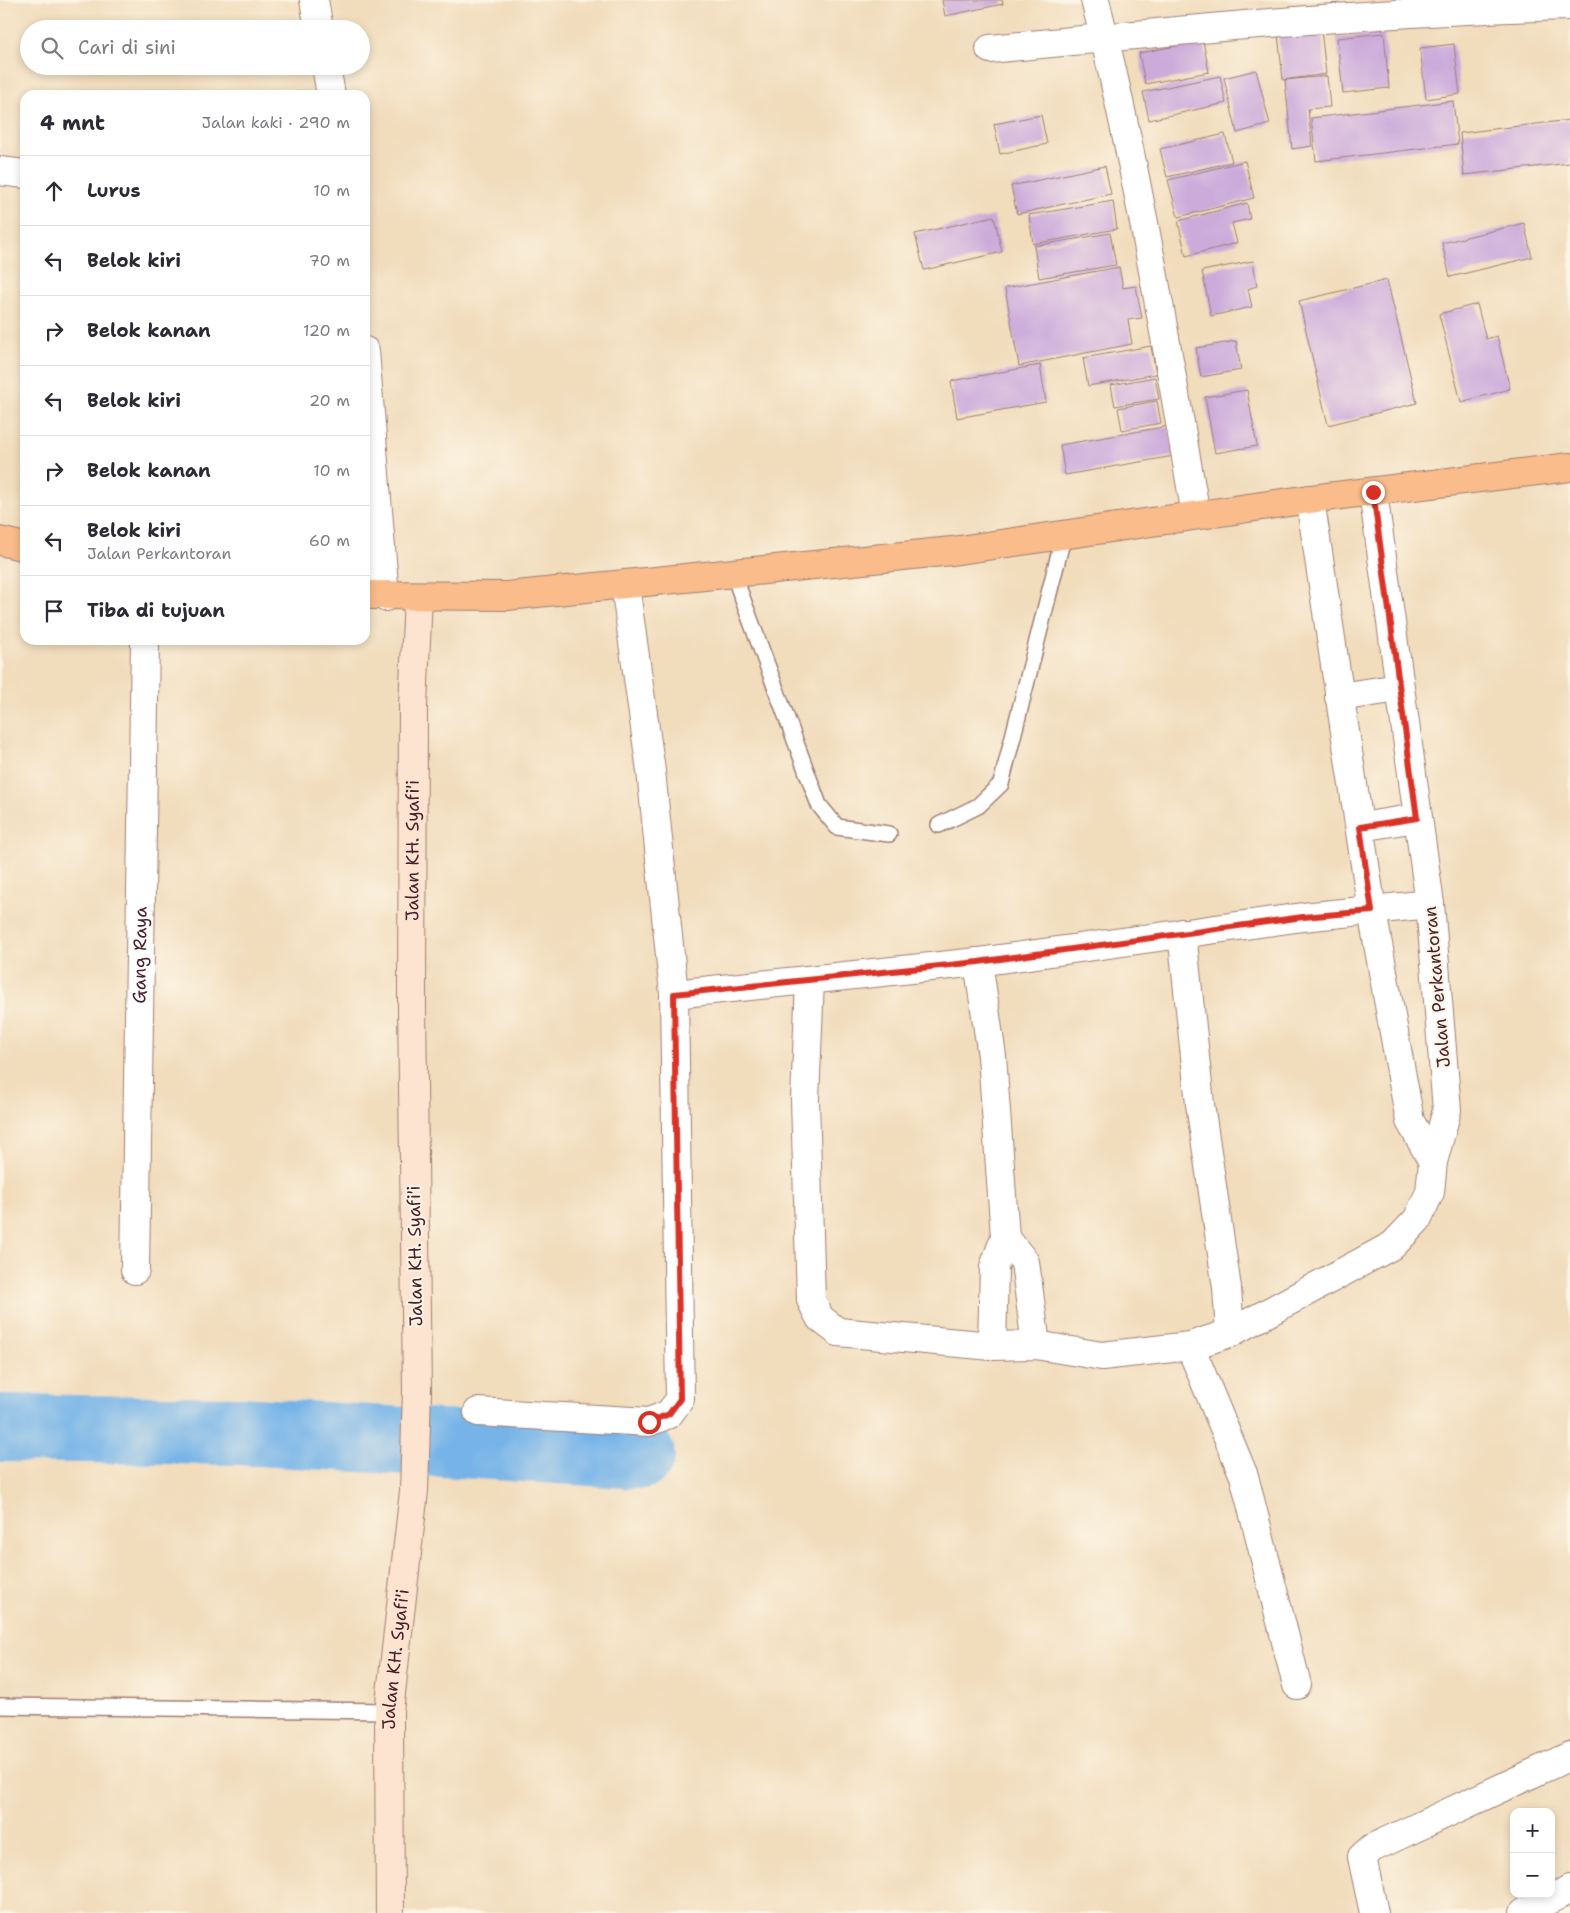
<!DOCTYPE html>
<html lang="id">
<head>
<meta charset="utf-8">
<style>
	body { margin:0; font-family:"Shantell Sans",sans-serif; background:#f7f7f7; color:#2b2b33 }
	.controls { position:absolute; right:15px; bottom:15px; display:grid; overflow:hidden; border-radius:10px; box-shadow:0 2px 8px #0003 }
	.controls button { width:45px; height:45px; display:grid; place-items:center; padding:0; border:0; border-bottom:1px solid #e1e1e2; background:#fff; color:#2b2b33; font:25px sans-serif }
	.stop { position:absolute; width:15px; height:15px; margin:-11px; border:4px solid #d93025; border-radius:50%; background:#fff }
	.stop.end { background:#d93025; border-color:#fff; box-shadow:0 1px 5px #0008 }
	.list { margin:0; padding:0; list-style:none }
	h2 { display:flex; justify-content:space-between; align-items:center; height:65px; margin:0; padding:0 20px; font-size:21px }
	h2 small { font-size:16px; font-weight:400; color:#7c7c81 }
	.list li { display:grid; grid-template-columns:32px 1fr auto; gap:15px; align-items:center; box-sizing:border-box; height:70px; padding:0 20px; border-top:1px solid #e1e1e2 }
	.list b { display:block; font-size:19px; white-space:nowrap }
	.list p { margin:0; font-size:16px; white-space:nowrap; color:#7c7c81 }
	.list em { font-size:16px; font-style:normal; color:#7c7c81 }
	.icon { flex:none; width:28px; height:28px; fill:none; stroke:currentColor; stroke-width:2; stroke-linecap:round; stroke-linejoin:round }
	.map { position:relative; flex:none; width:1570px; height:1913px; overflow:hidden }
	.search { position:absolute; background:#fff; box-shadow:0 2px 8px #0003; left:20px; top:20px; width:350px; height:55px; display:flex; align-items:center; gap:12px; box-sizing:border-box; padding:0 18px; border-radius:28px; color:#7c7c81; font-size:19px }
	.panel { position:absolute; background:#fff; box-shadow:0 2px 8px #0003; left:20px; top:90px; width:350px; height:555px; border-radius:15px }
	.map>svg:first-child { display:block }
	.lines { fill:none; stroke-linecap:round; stroke-linejoin:round }
	.river { stroke:#75b3e8; stroke-width:68 }
	.building { fill:#ccabdb }
	.service-casing { stroke:#9e7e73; stroke-width:18 }
	.minor-casing { stroke:#9e7e73; stroke-width:30 }
	.secondary-casing { stroke:#9e7e73; stroke-width:30 }
	.trunk-casing { stroke:#9e7e73; stroke-width:30 }
	.service { stroke:#fff; stroke-width:15 }
	.minor { stroke:#fff; stroke-width:28 }
	.secondary { stroke:#fde4d0; stroke-width:28 }
	.trunk { stroke:#f9bc8a; stroke-width:28 }
	.route { stroke:#d93025; stroke-width:6 }
	.labels { text-anchor:middle; stroke-width:4; stroke-linejoin:round; paint-order:stroke }
	.street-label { font-size:18px; fill:#4a1f2b; stroke:#fcf5e5 }
</style>
</head>
<body>
<div class="map">
<svg width="1570" height="1913" viewBox="0 0 1570 1913">
	<rect width="100%" height="100%" fill="#fcf5e5"/>
	<filter id="ink" filterUnits="userSpaceOnUse"><feTurbulence type="fractalNoise" baseFrequency=".02" numOctaves="2"/><feDisplacementMap in="SourceGraphic" scale="10" xChannelSelector="R" yChannelSelector="G"/><feConvolveMatrix kernelMatrix="1 2 1 2 8 2 1 2 1" color-interpolation-filters="sRGB"/></filter>
	<filter id="wash" filterUnits="userSpaceOnUse"><feTurbulence type="fractalNoise" baseFrequency=".0096" numOctaves="4" result="noise"/><feDisplacementMap in="SourceGraphic" scale="20" xChannelSelector="R" yChannelSelector="G"/><feGaussianBlur stdDeviation="1.12" result="paint"/><feColorMatrix in="noise" values="0 0 0 0 0 0 0 0 0 0 0 0 0 0 0 0 0 1.4 0 .05"/><feComposite in="paint" operator="in"/></filter>
	<g filter="url(#wash)">
		<rect width="100%" height="100%" fill="#f1dcbb"/>
		<g class="lines">
			<path class="river" d="M0,1428L239,1431L641,1455"/>
		</g>
		<g id="blocks">
			<path class="building" d="M942,0H1002L1003,4L945,16Z
				M1321,29L1326,74L1283,80L1278,34Z
				M1384,33L1389,88L1343,93L1337,38Z
				M1203,41L1209,72L1145,84L1139,53Z
				M1454,44L1460,94L1426,99L1420,48Z
				M1256,70L1270,124L1237,133L1224,78Z
				M1220,76L1226,103L1149,120L1143,92Z
				M1327,76L1330,107L1308,109L1312,146L1292,149L1285,80Z
				M1453,101L1458,144L1316,161L1311,118Z
				M1041,115L1047,144L1000,154L994,124Z
				M1570,120V163L1464,175L1460,133Z
				M1225,134L1232,162L1167,177L1160,149Z
				M1245,161L1254,198L1178,217L1168,180Z
				M1105,166L1111,194L1017,214L1011,186Z
				M1113,201L1117,229L1033,244L1029,215Z
				M1247,203L1250,219L1232,223L1237,243L1186,256L1178,221Z
				M994,216L1002,252L924,270L915,234Z
				M1524,223L1532,257L1450,277L1442,243Z
				M1110,233L1116,265L1039,278L1034,246Z
				M1253,261L1257,286L1248,289L1252,307L1211,316L1202,271Z
				M1119,267L1123,288L1136,286L1142,318L1128,320L1132,344L1019,366L1005,288Z
				M1387,280L1417,403L1328,425L1299,301Z
				M1477,304L1486,339L1497,336L1510,389L1461,402L1439,314Z
				M1236,341L1241,370L1201,377L1196,348Z
				M1151,346L1156,374L1088,386L1083,358Z
				M1040,365L1046,402L957,418L951,381Z
				M1155,377L1159,399L1115,406L1111,385Z
				M1247,390L1257,446L1215,453L1205,397Z
				M1157,401L1161,423L1122,430L1118,408Z
				M1169,426L1174,456L1065,475L1060,445Z"/>
		</g>
	</g>
	<g filter="url(#ink)">
		<use href="#blocks" fill-opacity="0" stroke="#9e7e73" stroke-width="1"/>
		<g class="lines">
			<defs>
				<path id="service" d="M733,573L819,805L837,827L889,834
					M939,825L978,806L1001,784L1064,534
					M0,1706L389,1711"/>
				<g id="minor">
					<path d="M314,0L319,29"/>
					<path d="M1095,0C1138,169 1166,344 1196,515"/>
					<path d="M990,49C1183,30 1376,11 1570,6"/>
					<path d="M326,66L331,95"/>
					<path d="M0,171L25,174"/>
					<path d="M365,351L385,597"/>
					<path d="M1310,499L1372,911L1410,1121L1433,1162"/>
					<path d="M1339,697L1399,688"/>
					<path d="M1360,827L1417,818"/>
					<path d="M1182,933L1200,1104L1227,1288L1230,1333"/>
					<path d="M978,962L992,1056L1005,1237L994,1267L992,1346"/>
					<path d="M810,980L805,1100L811,1300L820,1318L838,1332L992,1346L1036,1345L1102,1356L1190,1346L1230,1333L1393,1245L1417,1220L1430,1192L1433,1162L1447,1110L1430,904L1373,492"/>
					<path d="M674,994L978,962L1303,917L1430,904"/>
					<path d="M1005,1237L1025,1262L1036,1345"/>
					<path id="s1" d="M135,1270L145,640"/>
					<path d="M1190,1346L1244,1476L1297,1685"/>
					<path d="M478,1412L649,1422L669,1414L680,1399L674,994L651,771L625,585"/>
					<path d="M1374,1913L1362,1857L1372,1848L1570,1756"/>
					<path d="M1524,1913L1570,1889"/>
				</g>
				<g id="secondary">
					<path id="s2" d="M390,1913L389,1711L414,1491L417,1390L412,1006L413,706L418,597"/>
				</g>
				<path id="trunk" d="M0,541L25,547
					M365,595L507,596L952,551L1310,499L1570,467"/>
			</defs>
			<use href="#service" class="service-casing"/>
			<use href="#minor" class="minor-casing"/>
			<use href="#secondary" class="secondary-casing"/>
			<use href="#trunk" class="trunk-casing"/>
			<use href="#service" class="service"/>
			<use href="#minor" class="minor"/>
			<use href="#secondary" class="secondary"/>
			<use href="#trunk" class="trunk"/>
		</g>
	</g>
	<g class="lines" filter="url(#ink)">
		<path class="route" d="M649,1422L669,1414L680,1399L674,994L978,962L1303,917L1372,911L1360,827L1417,818L1373,492"/>
	</g>
	<g class="labels">
		<g class="street-label">
			<text dy="6" stroke="none"><textPath href="#s2" startOffset="1064">Jalan KH. Syafi'i</textPath></text>
			<text dy="6" stroke="none"><textPath href="#s1" startOffset="315">Gang Raya</textPath></text>
			<text transform="translate(1437 987) rotate(-95)" y="6">Jalan Perkantoran</text>
			<text transform="translate(415 1256) rotate(-91)" y="6">Jalan KH. Syafi'i</text>
			<text dy="6" stroke="none"><textPath href="#s2" startOffset="254">Jalan KH. Syafi'i</textPath></text>
		</g>
	</g>
</svg>
<div class="controls">
<button>+</button>
<button>−</button>
</div>
<div class="stop" style="left:649px;top:1422px"></div>
<div class="stop end" style="left:1373px;top:492px"></div>
<div class="search"><svg class="icon" aria-label="search" viewBox="0 0 24 24"><circle cx="10" cy="10" r="6"/><path d="M15 15l6 6"/></svg>Cari di sini</div>
<section class="panel">
<h2>4 mnt<small>Jalan kaki · 290 m</small></h2>
<ul class="list">
<li><svg class="icon" aria-label="ahead" viewBox="0 0 24 24"><path d="M12 20V5M6 11l6-6 6 6"/></svg><div><b>Lurus</b></div><em>10 m</em></li>
<li><svg class="icon" aria-label="left" viewBox="0 0 24 24"><path d="M17 20v-9H6M10 6l-5 5 5 5"/></svg><div><b>Belok kiri</b></div><em>70 m</em></li>
<li><svg class="icon" aria-label="right" viewBox="0 0 24 24"><path d="M7 20v-9h11M14 6l5 5-5 5"/></svg><div><b>Belok kanan</b></div><em>120 m</em></li>
<li><svg class="icon" aria-label="left" viewBox="0 0 24 24"><path d="M17 20v-9H6M10 6l-5 5 5 5"/></svg><div><b>Belok kiri</b></div><em>20 m</em></li>
<li><svg class="icon" aria-label="right" viewBox="0 0 24 24"><path d="M7 20v-9h11M14 6l5 5-5 5"/></svg><div><b>Belok kanan</b></div><em>10 m</em></li>
<li><svg class="icon" aria-label="left" viewBox="0 0 24 24"><path d="M17 20v-9H6M10 6l-5 5 5 5"/></svg><div><b>Belok kiri</b><p>Jalan Perkantoran</p></div><em>60 m</em></li>
<li><svg class="icon" aria-label="arrive" viewBox="0 0 24 24"><path d="M6 21V4h12l-3 4 3 4H6"/></svg><div><b>Tiba di tujuan</b></div></li>
</ul>
</section>
</div>
</body>
</html>
